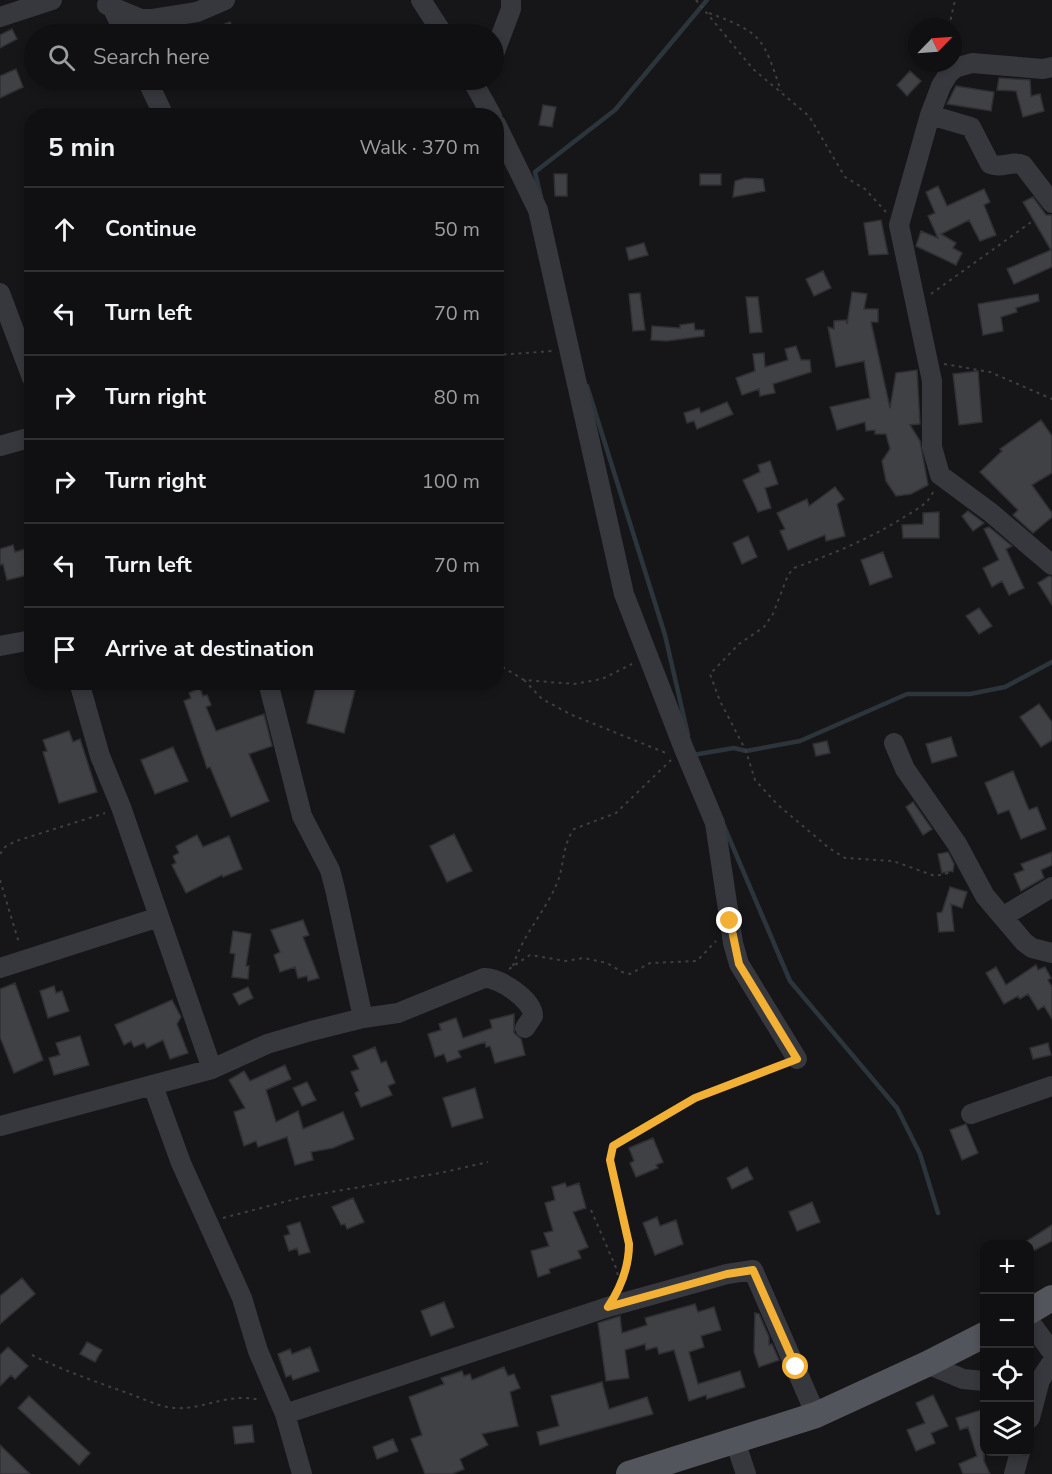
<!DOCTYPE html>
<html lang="en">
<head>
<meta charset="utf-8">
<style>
	body { margin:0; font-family:"Nunito Sans",sans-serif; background:#1e1e20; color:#f1f3f6 }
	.controls { position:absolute; right:18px; bottom:18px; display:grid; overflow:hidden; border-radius:12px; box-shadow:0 3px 9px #0003 }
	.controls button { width:54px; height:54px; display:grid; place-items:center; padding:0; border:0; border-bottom:2px solid #303032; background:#101012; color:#f1f3f6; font:30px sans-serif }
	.compass { position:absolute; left:908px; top:18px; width:54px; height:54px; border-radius:50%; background:#101012; box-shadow:0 3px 9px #0003; rotate:65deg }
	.stop { position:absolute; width:18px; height:18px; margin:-14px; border:4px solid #f2b134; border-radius:50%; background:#fff }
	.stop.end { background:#f2b134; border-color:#fff; box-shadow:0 2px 6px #0008 }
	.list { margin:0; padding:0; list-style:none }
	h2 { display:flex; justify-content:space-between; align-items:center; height:78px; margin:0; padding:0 24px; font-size:26px }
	h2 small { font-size:20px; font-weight:400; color:#9c9d9f }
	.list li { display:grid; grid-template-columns:39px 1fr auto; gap:18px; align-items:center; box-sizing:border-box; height:84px; padding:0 24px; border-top:2px solid #303032 }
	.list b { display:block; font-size:22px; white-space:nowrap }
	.list em { font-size:20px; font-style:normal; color:#9c9d9f }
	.icon { flex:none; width:33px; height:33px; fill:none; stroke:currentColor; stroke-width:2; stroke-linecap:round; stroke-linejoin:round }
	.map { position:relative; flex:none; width:1052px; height:1474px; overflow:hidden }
	.search { position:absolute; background:#101012; box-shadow:0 3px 9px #0003; left:24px; top:24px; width:480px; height:66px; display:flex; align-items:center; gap:15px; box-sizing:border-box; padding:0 21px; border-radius:33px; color:#9c9d9f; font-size:22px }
	.panel { position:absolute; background:#101012; box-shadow:0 3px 9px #0003; left:24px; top:108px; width:480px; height:582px; border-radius:24px }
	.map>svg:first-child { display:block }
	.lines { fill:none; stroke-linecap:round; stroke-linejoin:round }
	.stream { stroke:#2c353c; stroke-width:4.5 }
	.building { fill:#404145; stroke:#303034; stroke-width:1.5 }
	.path { stroke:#3d3f44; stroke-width:2; stroke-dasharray:3 4.5; stroke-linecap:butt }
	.minor { stroke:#37383d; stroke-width:20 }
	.major { stroke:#53555c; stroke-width:26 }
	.route { stroke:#f2b134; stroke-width:8 }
</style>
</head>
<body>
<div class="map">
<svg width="1052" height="1474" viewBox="0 0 1052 1474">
	<rect width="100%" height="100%" fill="#161618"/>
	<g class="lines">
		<path class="stream" d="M541,197L535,172L615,110L707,0
			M587,386L665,635L688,735
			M693,755L734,748L746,751L800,741L907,694H970L1005,687L1052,662
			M724,826L790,981L897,1108L920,1154L938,1213"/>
	</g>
	<path class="building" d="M230,22L236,34H201Z
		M12,29L17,39L0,48V35Z
		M16,69L23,87L0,98V76Z
		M910,71L921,81L907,96L897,85Z
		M999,78L1030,80L1031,96L1040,94L1044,111L1023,117L1016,91L997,90Z
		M956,86L994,92L991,111L947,104Z
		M543,105L556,107L552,127L539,125Z
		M554,174H567V196H555Z
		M700,174H721V185H700Z
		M745,178L763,179L765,191L733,197L735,181Z
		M938,186L947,206L984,189L990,202L984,205L996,235L980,241L969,220L941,234L956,243L953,248L962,253L956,265L916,246L921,231L938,238L928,216L935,213L926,192Z
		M1033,197L1046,215H1052V267L1014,284L1007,269L1051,250L1023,202Z
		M881,220L888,254L869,255L864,223Z
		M644,243L648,255L629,260L626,248Z
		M823,271L831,288L814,296L806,279Z
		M852,292L867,294L864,309H878V322H871L890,408L896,373L917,370L920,424L910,425L920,441L928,485L911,494L896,496L886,481L882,461L890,449L886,434H875V430L866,431L865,422L837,430L830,407L870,398L864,361L836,367L828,327L834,329V321L846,320L847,324Z
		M640,293L645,330L633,331L629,294Z
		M1038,294L1039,301L1016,308L1017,312L1001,317L1003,331L983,335L978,304Z
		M746,297H758L762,332L750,333Z
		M694,323L695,330H704V336L667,341L651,340L652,326L680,328V325Z
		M796,346L801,360H810L811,372L773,384L775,393L760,396L759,389L742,395L736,378L755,371L753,354L764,353L765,367L788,360L785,349Z
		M978,371L982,422L959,425L953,374Z
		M727,402L733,414L697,429L694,421L687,423L684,413L699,408L701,413Z
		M1041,420L1052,436V473L1032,485L1052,513V517L1033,533L1013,515L1018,510L980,472L1002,451L1000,449Z
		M770,461L778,484L765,488L771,508L758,512L743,480L760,472L758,465Z
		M835,487L844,499L837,504L845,536L826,541L825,535L788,550L780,531L785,529L777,513L807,499L809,506Z
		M968,511L984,523L973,531L962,516Z
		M939,512V538H903L902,525L923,524V513Z
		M989,527L1012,546L1006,549L1024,588L1009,595L1002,581L992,587L983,568L999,560L984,529Z
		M748,536L757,557L742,564L733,543Z
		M13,545L15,552L32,547V574L7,580L3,564L0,565V549Z
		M883,552L892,577L870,585L861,560Z
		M1049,576L1052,577V605L1038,583Z
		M979,608L992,626L979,634L966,616Z
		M317,682L355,690L344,733L307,723Z
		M200,688L203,696L207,695L211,705L206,707L216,731L264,714L272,746L249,754L269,801L231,817L210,767L207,768L184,701L191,698L189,693Z
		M1039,704L1052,722V740L1041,747L1020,717Z
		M69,731L73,742L80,739L97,792L59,803L43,752L47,751L43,740Z
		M951,737L957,756L932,763L926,744Z
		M827,741L830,753L816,756L813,744Z
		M173,747L188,781L155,794L141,760Z
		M1013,771L1029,810L1037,807L1046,829L1021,839L1009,810L998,814L985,783Z
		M913,802L932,829L923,835L906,807Z
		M454,834L472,871L447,882L430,846Z
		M197,835L203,847L229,836L242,869L223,877L222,875L186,893L172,865L176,863L173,856L179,853L176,846Z
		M948,852L954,864L953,871L942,873L938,854Z
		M1052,852V865L1041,870L1044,878L1021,891L1014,874L1024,870L1021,864Z
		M950,887L967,892L962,908L951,904L954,931L939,932L937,913L942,912Z
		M303,920L309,935L303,937L319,978L308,981L307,976L298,978L295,967L280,972L274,955L280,952L271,930Z
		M233,931L251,934L246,966H249L248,979L232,977L235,954L230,953Z
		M1036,965L1038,970L1045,967L1051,978L1048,980L1052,987V1019L1044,1006L1038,1010L1028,994L1020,999L1018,996L1004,1004L986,973L996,967L1006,985Z
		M15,983L43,1060L14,1073L0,1037V989Z
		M54,986L56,993L62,991L69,1011L48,1018L40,991Z
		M248,987L253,998L239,1005L233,994Z
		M172,1000L181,1017L177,1024L188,1053L170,1059L163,1040L147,1048L144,1043L134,1047L131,1041L124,1045L115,1025Z
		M514,1014V1033L521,1039L525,1055L495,1063L490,1046L486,1047L485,1042L458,1051L461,1057L447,1062L444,1054L435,1057L428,1034L441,1030L439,1024L456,1018L463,1038L492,1028L490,1020Z
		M80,1036L89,1065L54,1075L49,1058L60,1055L56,1043Z
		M1048,1043L1051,1055L1033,1059L1030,1048Z
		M375,1047L381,1063L386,1061L395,1083L388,1086L392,1095L361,1107L355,1093L359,1091L351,1072L359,1069L353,1056Z
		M285,1065L291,1079L266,1090L276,1122L298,1111L303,1129L343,1112L354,1139L333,1148L311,1152L313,1160L295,1165L287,1137L258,1147L256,1141L244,1146L234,1112L245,1108L229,1080L244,1071L250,1081Z
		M307,1082L316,1100L302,1106L293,1088Z
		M475,1088L483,1118L452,1127L443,1098Z
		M966,1124L978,1153L962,1160L950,1130Z
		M653,1138L663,1162L656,1165L658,1168L636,1177L630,1163L634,1161L629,1148Z
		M747,1167L753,1179L732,1189L727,1178Z
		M565,1183L567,1187L579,1183L586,1208L573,1212L588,1247L578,1251L581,1258L549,1269L550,1273L538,1277L531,1251L549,1246L544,1233L553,1231L545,1203L555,1200L552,1187Z
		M353,1198L364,1222L347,1229L345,1224L341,1225L332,1207Z
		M812,1202L820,1222L797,1231L789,1212Z
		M657,1217L660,1226L676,1220L683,1244L655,1255L643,1223Z
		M300,1222L310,1252L299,1255L297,1248L289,1251L284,1236L290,1234L287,1226Z
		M1052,1225V1241L1033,1251L1027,1241Z
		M22,1278L35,1294L0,1324V1296Z
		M444,1302L454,1327L431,1336L421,1311Z
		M695,1304L698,1312L714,1307L721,1330L701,1336L704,1347L689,1352L698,1384L740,1371L745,1387L707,1399L706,1395L689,1401L674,1350L659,1354L657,1347L646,1350L645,1344L625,1350L629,1378L606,1381L598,1323L620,1316L622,1333L647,1325L645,1318Z
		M755,1313L759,1314L769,1337V1345L772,1344L779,1360L759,1367L754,1352Z
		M87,1342L102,1350L95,1362L80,1354Z
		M8,1347L28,1366L15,1379L11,1375L0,1386V1355Z
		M310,1347L319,1371L293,1380L291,1375L286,1377L278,1354L290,1349L292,1354Z
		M504,1367L508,1376L514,1374L520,1388L510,1392L518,1426L482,1434L488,1445L460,1459L464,1469L452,1474H425L411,1439L422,1435L409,1397L444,1384L441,1378L462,1371L464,1376L470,1374L472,1380Z
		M602,1382L609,1409L647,1397L653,1414L540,1445L537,1432L559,1426L551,1396Z
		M933,1395L948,1426L931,1433L935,1443L916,1451L907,1430L925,1423L916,1403Z
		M29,1396L90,1453L79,1465L18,1408Z
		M984,1409V1461L990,1474H963L959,1464L977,1456L968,1427L960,1430L956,1418Z
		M252,1425L254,1442L235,1444L233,1427Z
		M393,1439L398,1451L377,1459L373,1447Z
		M0,1445L30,1474H0Z"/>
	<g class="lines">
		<path class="path" d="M696,0L753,69L809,116L845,177L865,189L886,212
			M709,13C763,33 763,38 781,91
			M949,27L955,0
			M931,294L1041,215
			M496,355L553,351
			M944,364L990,372L1052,399
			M933,492C928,505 913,511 901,519C867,540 832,554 794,568L788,575L773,614L764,627L739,644L710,674L720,701L746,751L755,780L778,805L829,848L845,858L893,861L935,876L953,872
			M496,663L524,680L574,684L602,679L632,664
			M524,680L542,699L572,715L666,753
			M0,854L5,847L16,841L105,813
			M0,880L19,943
			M513,966C523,933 548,909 559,878C564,862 563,844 574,829L616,813L671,760
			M509,969L530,955L565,961L584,958L607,963L622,972L630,974L650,963L697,961L716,941
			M591,1210L617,1270L619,1287
			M223,1218L303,1197L440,1173L488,1162
			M620,1280L629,1259V1244L610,1160L613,1146L695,1098L780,1065
			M32,1355C64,1371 97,1382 130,1394C144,1399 160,1407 174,1408C205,1410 227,1392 260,1400"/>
		<path class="minor" d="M109,0L112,7L141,19H153L197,12L225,0
			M421,0L443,34
			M107,5L112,7L125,34
			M0,17L52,0
			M494,54L511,9V0
			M1052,67L1043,69L972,63L955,68L949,73L941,86L930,115L899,225L932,381V447L940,475L990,512L1052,565
			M147,80L164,116
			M472,80L492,116
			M930,115L971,127L990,164C1001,169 1013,160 1023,165L1052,203
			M496,124L538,210L624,594L684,749L715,823L733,943L739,964L797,1059
			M0,293L32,378
			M0,446L32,437
			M0,646L32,640
			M79,682L100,756L121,807L212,1069
			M268,682L302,816L330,870L335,889L363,1018
			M894,743L905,769L957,844L985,896L1024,942L1032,948L1052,953
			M1004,916L1052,887
			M0,968L159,917
			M153,1086L181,1163L242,1298L258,1351L285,1414L302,1474
			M971,1114L1052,1086
			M0,1126L212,1069L267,1044L311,1031L363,1018L398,1013L484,978C499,977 533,1000 533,1016L525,1028
			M1030,1322L1052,1352
			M927,1364L963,1379L984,1381
			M285,1414L608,1307L727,1274L753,1270L816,1415
			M1030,1418L1040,1380L1052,1362
			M735,1441L746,1474
			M1014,1474L1020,1452"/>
		<path class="major" d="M1030,1311L1052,1298
			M629,1474L816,1415L927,1364L984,1335"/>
	</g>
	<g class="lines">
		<path class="route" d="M730,921L739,964L797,1059L695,1098L613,1146L610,1160L629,1244C629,1267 620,1289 608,1307L727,1274L753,1270L796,1367"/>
	</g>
</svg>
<div class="controls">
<button>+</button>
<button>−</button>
<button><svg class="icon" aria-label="locate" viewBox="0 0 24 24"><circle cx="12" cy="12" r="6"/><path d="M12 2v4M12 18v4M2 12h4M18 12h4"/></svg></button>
<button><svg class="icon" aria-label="layers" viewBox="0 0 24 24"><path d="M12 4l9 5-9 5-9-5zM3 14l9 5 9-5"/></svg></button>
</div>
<svg class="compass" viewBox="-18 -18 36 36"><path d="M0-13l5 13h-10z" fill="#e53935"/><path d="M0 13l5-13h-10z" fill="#9c9d9f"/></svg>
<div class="stop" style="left:796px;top:1367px"></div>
<div class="stop end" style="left:730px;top:921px"></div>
<div class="search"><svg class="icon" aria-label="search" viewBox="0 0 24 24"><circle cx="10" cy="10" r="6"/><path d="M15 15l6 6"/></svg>Search here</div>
<section class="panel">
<h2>5 min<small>Walk · 370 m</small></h2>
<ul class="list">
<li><svg class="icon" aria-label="ahead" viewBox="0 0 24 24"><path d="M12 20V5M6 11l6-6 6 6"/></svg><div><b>Continue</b></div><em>50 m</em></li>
<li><svg class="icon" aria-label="left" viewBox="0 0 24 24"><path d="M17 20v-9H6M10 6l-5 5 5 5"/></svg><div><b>Turn left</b></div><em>70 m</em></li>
<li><svg class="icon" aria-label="right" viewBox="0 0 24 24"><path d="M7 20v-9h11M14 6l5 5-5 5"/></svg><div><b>Turn right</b></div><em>80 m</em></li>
<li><svg class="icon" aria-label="right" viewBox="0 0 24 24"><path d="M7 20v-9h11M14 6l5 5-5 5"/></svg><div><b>Turn right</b></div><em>100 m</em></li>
<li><svg class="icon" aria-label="left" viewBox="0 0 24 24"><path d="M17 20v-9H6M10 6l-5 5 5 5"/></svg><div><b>Turn left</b></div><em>70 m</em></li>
<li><svg class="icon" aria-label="arrive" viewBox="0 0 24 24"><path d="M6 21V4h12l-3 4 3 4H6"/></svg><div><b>Arrive at destination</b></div></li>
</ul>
</section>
</div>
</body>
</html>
